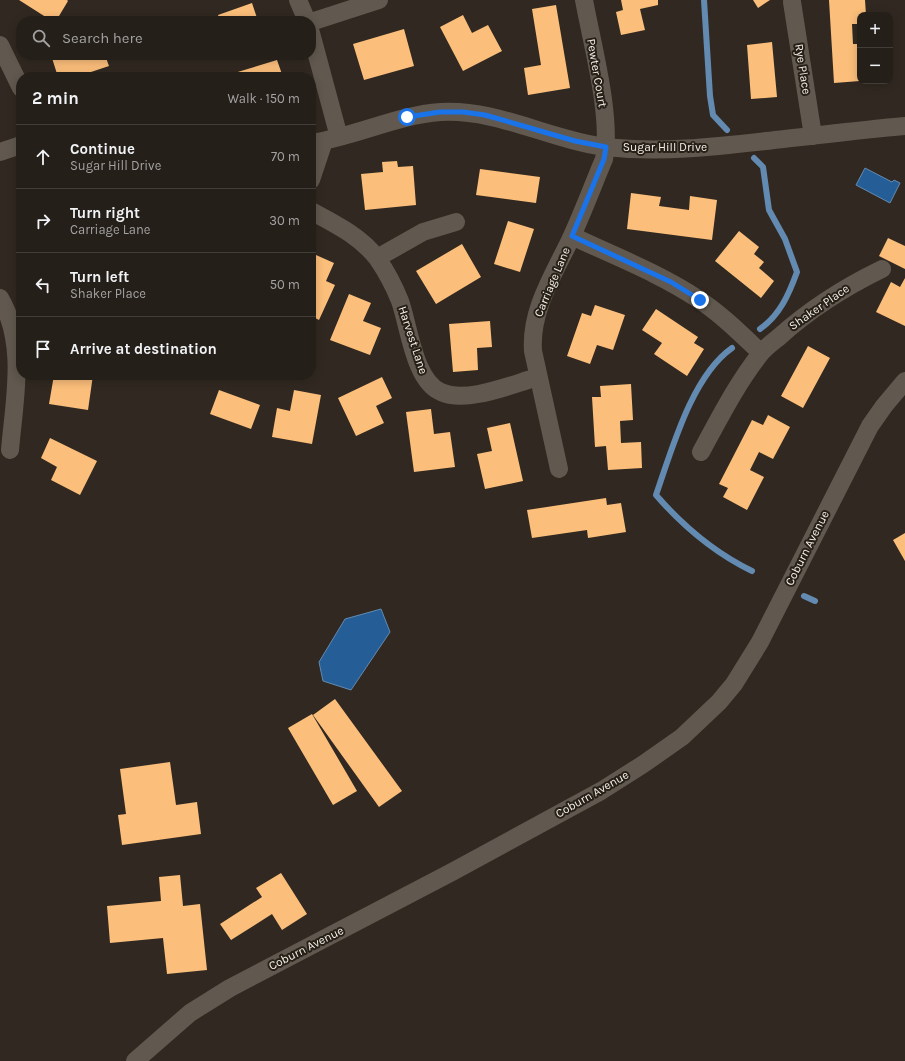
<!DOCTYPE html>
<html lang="en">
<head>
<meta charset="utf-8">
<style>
	body { margin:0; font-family:Karla,sans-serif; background:#312c26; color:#f1f3f6 }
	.controls { position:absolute; right:12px; top:12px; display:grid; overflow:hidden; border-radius:8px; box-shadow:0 2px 10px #0003 }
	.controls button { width:36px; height:36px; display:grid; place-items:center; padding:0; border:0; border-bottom:1px solid #423d38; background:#251f19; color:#f1f3f6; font:20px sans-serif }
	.stop { position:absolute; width:12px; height:12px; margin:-9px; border:3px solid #1a73e8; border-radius:50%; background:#fff }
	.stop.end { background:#1a73e8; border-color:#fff; box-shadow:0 1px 4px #0008 }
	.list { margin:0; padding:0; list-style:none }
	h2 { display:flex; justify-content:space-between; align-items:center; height:52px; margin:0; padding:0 16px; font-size:17px }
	h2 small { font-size:13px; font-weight:400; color:#a3a2a2 }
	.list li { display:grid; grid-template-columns:26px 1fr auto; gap:12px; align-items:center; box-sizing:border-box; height:64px; padding:0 16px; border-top:1px solid #423d38 }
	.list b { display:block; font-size:15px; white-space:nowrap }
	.list p { margin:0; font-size:13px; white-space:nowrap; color:#a3a2a2 }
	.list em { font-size:13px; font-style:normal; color:#a3a2a2 }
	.icon { flex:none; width:22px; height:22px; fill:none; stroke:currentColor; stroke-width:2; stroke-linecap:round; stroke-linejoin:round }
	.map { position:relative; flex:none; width:905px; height:1061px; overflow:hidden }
	.search { position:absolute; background:#251f19; box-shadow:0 2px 10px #0003; left:16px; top:16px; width:300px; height:44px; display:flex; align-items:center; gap:10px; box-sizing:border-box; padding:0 14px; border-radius:16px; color:#a3a2a2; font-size:15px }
	.panel { position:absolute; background:#251f19; box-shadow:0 2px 10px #0003; left:16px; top:72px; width:300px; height:308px; border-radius:16px }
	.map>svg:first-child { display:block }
	.water { fill:#255e97; stroke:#638ab0 }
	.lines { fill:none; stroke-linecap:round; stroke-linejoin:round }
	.stream { stroke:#638ab0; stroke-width:6 }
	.building { fill:#fcbf7b }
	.minor { stroke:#61594f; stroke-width:18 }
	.route { stroke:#1a73e8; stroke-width:5 }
	.labels { text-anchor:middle; stroke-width:4; stroke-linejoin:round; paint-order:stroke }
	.street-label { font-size:12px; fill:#f4efe9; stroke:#272017 }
</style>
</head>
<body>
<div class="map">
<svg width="905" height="1061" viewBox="0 0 905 1061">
	<rect width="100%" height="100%" fill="#312921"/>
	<path class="water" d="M865,168L892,182L894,180L900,183L890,203L856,185Z
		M381,609L390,632L351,690L323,681L319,662L345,619Z"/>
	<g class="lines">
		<path class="stream" d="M704,0L710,96L713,115L727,130
			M754,158L763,167L769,210L785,239L797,272C789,294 780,315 760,329
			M732,348C692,376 672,449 656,495C682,525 715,553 752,571
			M804,596L815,601"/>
	</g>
	<path class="building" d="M19,0H67L68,1L56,21H52Z
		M621,0H658V5L640,9L645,30L621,35L616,12L623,10Z
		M753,0H770L758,8Z
		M829,0H865L866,15H860V24H852L853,44H860V81L834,83Z
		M252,3L258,21H220L218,15Z
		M556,5L570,88L528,95L524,68L541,65L532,9Z
		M463,15L472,33L488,25L502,51L463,71L440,27Z
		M404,29L414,66L364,80L353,44Z
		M772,42L777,97L751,99L747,45Z
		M60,55H105L109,66L76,77H58L52,58Z
		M277,60L283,77H232L231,74Z
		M397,161L398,167L413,166L416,205L365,210L361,174L383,172L382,162Z
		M480,169L540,177L536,203L476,195Z
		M631,193L661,197L659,206L689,210L690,196L717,200L712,240L627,229Z
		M508,221L534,229L520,272L494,264Z
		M739,231L759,247L754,254L764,262L759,268L774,281L761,298L715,261Z
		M888,238L905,246V269L879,256Z
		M462,244L481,277L436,304L416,271Z
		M316,255L334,263L326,281L335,285L319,320L311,316V265Z
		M905,278V326L876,312L891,282L900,287Z
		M349,294L371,303L363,321L381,328L370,355L330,340Z
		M595,305L625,315L613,350L597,345L590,364L567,356L582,313L591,316Z
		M656,309L698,337L694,343L704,349L687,376L654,354L662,343L642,330Z
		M490,321L492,347L477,348L478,370L453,372L449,324Z
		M808,346L830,358L803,408L781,396Z
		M54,375H93L88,410L49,404Z
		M382,377L392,398L376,406L384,423L356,436L338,398Z
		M631,384L633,420L620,421L621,443L641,442L642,468L608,470L606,446L595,447L592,397H601L600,386Z
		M219,390L260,405L251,429L210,414Z
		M294,390L321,395L312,444L272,437L277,408L290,411Z
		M431,409L434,434L450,432L455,467L414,472L406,412Z
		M768,415L790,427L773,459L759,452L750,470L764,477L747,510L723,497L728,488L719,484L752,420L763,425Z
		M510,423L523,481L485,489L477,454L492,451L487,428Z
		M50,438L97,461L80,495L51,480L57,467L41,458Z
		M606,498L607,505L621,503L626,532L588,538L587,530L532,538L527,510Z
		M905,533V561L893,540Z
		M335,699L402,791L379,807L313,715Z
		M312,714L357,791L333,805L288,728Z
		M170,762L176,805L197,802L201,834L122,845L118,815L126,814L120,769Z
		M281,873L307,914L282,930L272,914L231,940L220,924L262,897L256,888Z
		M180,875L183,906L200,904L207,970L167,974L163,938L110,943L107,906L161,901L159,877Z"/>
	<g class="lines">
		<path class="minor" d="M298,0L307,21
			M792,2L813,136
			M311,22L379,0
			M311,33L339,137
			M0,45L21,88
			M311,143C355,137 396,115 441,112C498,109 550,140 606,147C660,153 713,147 766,141C813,136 859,130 905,126
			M0,152L21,145
			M311,180L324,141
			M311,211C335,224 360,236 377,258C386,271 394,286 400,301C409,326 414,381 441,392C467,404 512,384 538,377
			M572,236C614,256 659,273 698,299C721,314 741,334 761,353
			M377,258L423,232L456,222
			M0,298C27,344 14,401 10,450
			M701,452C719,419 737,383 761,353C766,347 773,342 779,337C810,309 845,287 882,269
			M559,469L533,351C530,310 554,274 571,238C583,212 593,185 604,159C612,116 592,44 584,0
			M135,1061L190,1013L230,988L452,872L601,791L642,765L682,737L719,702L734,684L760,642L870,426L884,406L905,381"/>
	</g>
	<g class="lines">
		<path class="route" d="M407,117L440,112H463L485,115L575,141L606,147L604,159L572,236L671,282L700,300"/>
	</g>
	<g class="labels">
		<g class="street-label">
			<text transform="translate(803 69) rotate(81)" y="4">Rye Place</text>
			<text transform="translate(597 73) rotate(80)" y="4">Pewter Court</text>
			<text x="665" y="151">Sugar Hill Drive</text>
			<text transform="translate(552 282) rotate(-67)" y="4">Carriage Lane</text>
			<text transform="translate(819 307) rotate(-35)" y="4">Shaker Place</text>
			<text transform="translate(413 340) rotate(72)" y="4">Harvest Lane</text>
			<text transform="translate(807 548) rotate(-63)" y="4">Coburn Avenue</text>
			<text transform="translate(592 794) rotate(-30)" y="4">Coburn Avenue</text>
			<text transform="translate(306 948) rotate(-27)" y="4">Coburn Avenue</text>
		</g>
	</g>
</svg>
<div class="controls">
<button>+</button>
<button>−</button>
</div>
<div class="stop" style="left:407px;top:117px"></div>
<div class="stop end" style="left:700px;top:300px"></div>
<div class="search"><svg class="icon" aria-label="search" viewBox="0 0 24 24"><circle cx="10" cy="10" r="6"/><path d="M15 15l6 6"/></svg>Search here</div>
<section class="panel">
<h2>2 min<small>Walk · 150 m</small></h2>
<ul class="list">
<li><svg class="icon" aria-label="ahead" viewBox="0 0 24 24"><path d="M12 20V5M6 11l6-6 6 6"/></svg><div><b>Continue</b><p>Sugar Hill Drive</p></div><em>70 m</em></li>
<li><svg class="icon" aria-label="right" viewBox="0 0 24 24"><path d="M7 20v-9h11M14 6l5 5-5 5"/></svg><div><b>Turn right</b><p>Carriage Lane</p></div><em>30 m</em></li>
<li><svg class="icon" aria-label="left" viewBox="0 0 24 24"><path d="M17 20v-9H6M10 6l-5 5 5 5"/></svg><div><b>Turn left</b><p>Shaker Place</p></div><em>50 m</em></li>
<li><svg class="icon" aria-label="arrive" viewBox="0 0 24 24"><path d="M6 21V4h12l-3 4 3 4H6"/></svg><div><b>Arrive at destination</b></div></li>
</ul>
</section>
</div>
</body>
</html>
